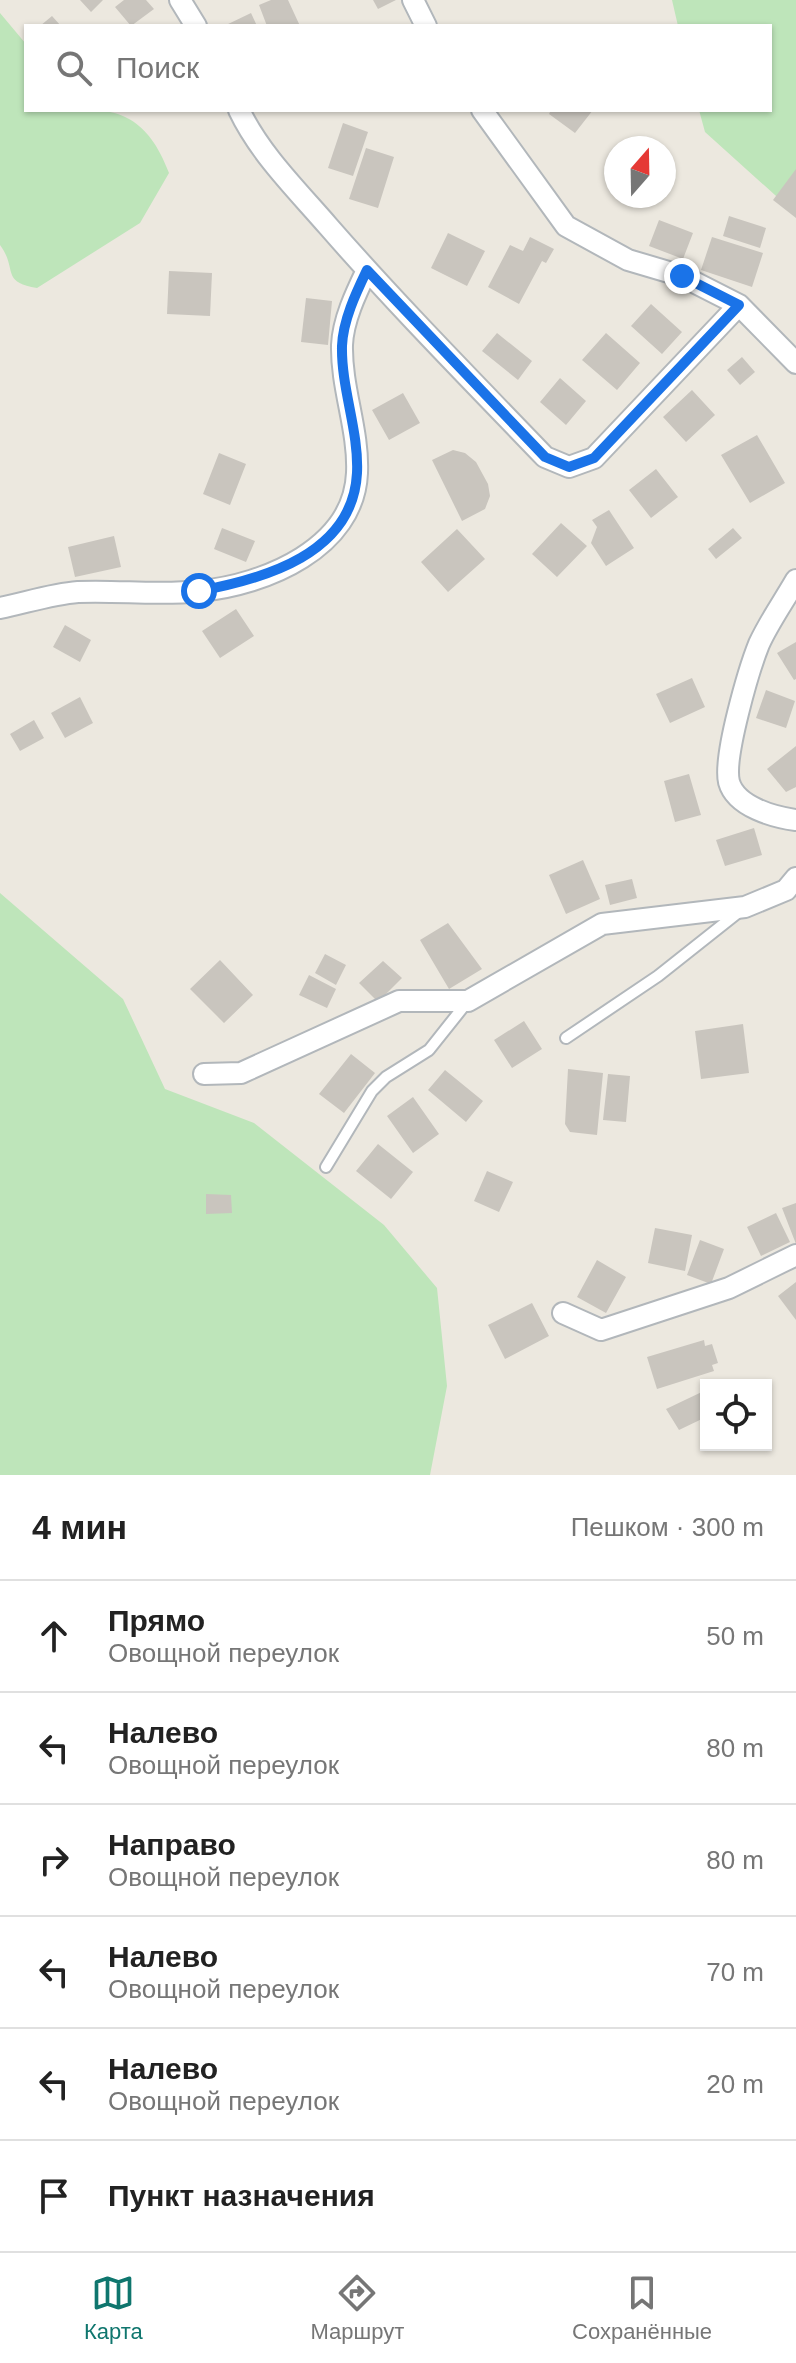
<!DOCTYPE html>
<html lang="ru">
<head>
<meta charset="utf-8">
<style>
	body { margin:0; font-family:Helvetica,sans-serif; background:#f6f6f6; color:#222 }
	.controls { position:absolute; right:24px; bottom:24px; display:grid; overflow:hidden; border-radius:0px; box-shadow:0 2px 6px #0004 }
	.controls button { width:72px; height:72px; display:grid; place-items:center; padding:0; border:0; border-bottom:2px solid #e0e0e0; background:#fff; color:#222; font:40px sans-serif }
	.compass { position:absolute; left:604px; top:136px; width:72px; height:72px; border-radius:50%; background:#fff; box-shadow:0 2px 6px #0004; rotate:20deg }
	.stop { position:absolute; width:24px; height:24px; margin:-18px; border:6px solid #1a73e8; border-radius:50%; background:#fff }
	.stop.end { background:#1a73e8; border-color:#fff; box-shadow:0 2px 8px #0008 }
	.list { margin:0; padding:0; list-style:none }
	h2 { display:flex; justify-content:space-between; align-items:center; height:104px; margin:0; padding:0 32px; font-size:34px }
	h2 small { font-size:26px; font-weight:400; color:#767676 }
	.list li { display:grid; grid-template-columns:52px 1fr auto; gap:24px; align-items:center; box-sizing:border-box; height:112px; padding:0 32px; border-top:2px solid #e0e0e0 }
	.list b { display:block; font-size:30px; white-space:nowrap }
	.list p { margin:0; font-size:26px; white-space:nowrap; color:#767676 }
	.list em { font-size:26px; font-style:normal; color:#767676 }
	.icon { flex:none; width:44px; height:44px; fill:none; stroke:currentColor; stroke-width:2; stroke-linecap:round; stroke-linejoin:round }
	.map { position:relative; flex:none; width:796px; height:1475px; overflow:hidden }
	.search { position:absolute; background:#fff; box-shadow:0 2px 6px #0004; left:24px; right:24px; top:24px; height:88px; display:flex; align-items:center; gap:20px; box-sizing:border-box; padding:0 28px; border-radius:0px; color:#767676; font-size:30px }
	.sheet { height:776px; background:#fff }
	nav { display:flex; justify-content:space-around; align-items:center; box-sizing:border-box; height:112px; border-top:2px solid #e0e0e0; background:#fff; font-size:22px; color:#767676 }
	nav a { display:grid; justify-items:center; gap:4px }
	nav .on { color:#0f766e }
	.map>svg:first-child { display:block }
	.green { fill:#bee5ba }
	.building { fill:#c9c5be }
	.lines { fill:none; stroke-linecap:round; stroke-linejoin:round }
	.lane-casing { stroke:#b2b7bb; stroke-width:14 }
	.street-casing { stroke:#b2b7bb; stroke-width:24 }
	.lane { stroke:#fff; stroke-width:10 }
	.street { stroke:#fff; stroke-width:20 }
	.route { stroke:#1a73e8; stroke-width:10 }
</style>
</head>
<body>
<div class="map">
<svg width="796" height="1475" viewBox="0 0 796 1475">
	<rect width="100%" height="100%" fill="#ece8df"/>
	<path class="green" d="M672,0H796V214L705,132L699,110H770V26H678Z
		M0,13L26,44V110C96,110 140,96 169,173L140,223L37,288C0,282 18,269 0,245Z
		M0,893L123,999L165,1089L254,1123L384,1225L437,1288L447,1386L430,1475H0Z"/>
	<path class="building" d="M80,0H103L91,12Z
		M124,0H146L154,9L131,26L115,7Z
		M271,0H288L300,26H267L259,5Z
		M373,0H396L378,9Z
		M251,13L257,26H224Z
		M52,16L61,26H40Z
		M551,110H593L575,133L549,114Z
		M343,123L368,132L353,176L328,168Z
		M366,148L394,157L378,208L349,199Z
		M796,169V218L773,200Z
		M729,216L766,228L760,248L723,236Z
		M659,220L693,233L683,259L649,246Z
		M448,233L485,251L467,286L431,268Z
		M530,237L554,249L546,263L542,261L519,304L488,287L510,245L523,251Z
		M712,237L763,253L752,287L701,270Z
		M169,271L212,273L210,316L167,314Z
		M306,298L332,301L328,345L301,342Z
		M651,304L682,332L662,354L631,326Z
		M497,333L532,361L518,380L482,351Z
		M606,333L640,363L617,390L582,360Z
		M742,357L755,372L740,385L727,370Z
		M560,378L586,401L566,425L540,402Z
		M692,390L715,415L686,442L663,417Z
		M403,393L420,423L389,440L372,410Z
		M757,435L785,483L750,503L721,455Z
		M453,450L465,453L476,462L488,484L490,496L485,509L462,521L432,460Z
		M219,453L246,464L230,505L203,494Z
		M656,469L678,497L651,518L629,490Z
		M609,510L634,548L606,566L591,543L597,527L592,520Z
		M561,523L587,546L557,577L532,554Z
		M222,528L255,541L246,562L214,549Z
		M733,528L742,538L716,559L708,549Z
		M457,529L485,559L448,592L421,562Z
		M114,536L121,567L75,577L68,547Z
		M236,609L254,636L220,658L202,631Z
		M65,625L91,640L80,662L53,647Z
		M796,642V679L794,680L777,653Z
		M692,678L705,707L670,723L656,694Z
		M766,690L795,701L786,728L756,718Z
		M80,697L93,723L65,738L51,713Z
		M34,720L44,738L20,751L10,734Z
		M796,746V787L786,792L767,769Z
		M689,774L701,815L675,822L664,781Z
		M754,828L762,855L725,866L716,840Z
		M583,860L600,899L566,914L549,875Z
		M632,879L637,898L610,905L605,885Z
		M448,923L482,969L449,989L420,940Z
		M325,954L346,965L336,985L315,973Z
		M220,960L253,995L224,1023L190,989Z
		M383,961L402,978L378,1002L359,983Z
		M309,975L336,989L327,1008L299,995Z
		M524,1021L542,1049L512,1068L494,1040Z
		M743,1024L749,1073L701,1079L695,1031Z
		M351,1054L375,1073L344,1113L319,1094Z
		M568,1069L603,1073L597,1135L570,1132L565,1124Z
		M445,1070L483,1101L466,1122L428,1090Z
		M608,1074L630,1076L626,1122L603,1120Z
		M413,1097L439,1134L413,1153L387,1116Z
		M378,1144L413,1172L391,1199L356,1171Z
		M487,1171L513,1182L499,1212L474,1201Z
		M206,1194L231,1195L232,1213L206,1214Z
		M796,1203V1244L782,1208Z
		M776,1213L790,1242L761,1256L747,1227Z
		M655,1228L692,1235L685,1271L648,1263Z
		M700,1240L724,1249L711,1284L687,1275Z
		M597,1260L626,1277L606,1313L577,1297Z
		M796,1282V1320L778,1296Z
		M532,1303L549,1336L505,1359L488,1325Z
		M704,1340L705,1346L712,1344L718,1363L712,1365L714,1371L657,1389L647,1357Z
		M706,1390V1417L679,1430L666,1409Z"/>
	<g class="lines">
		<defs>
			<path id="lane" d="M566,1038L658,976L740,911
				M326,1167L372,1091L386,1077L429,1050L468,1001"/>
			<path id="street" d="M180,0L196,26
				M413,0L426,26
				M239,110C260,154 296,189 328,226C397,305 472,381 545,457L569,467L594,458L739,305
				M482,110L566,226L628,260L682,276L739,305L796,363
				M796,580C784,601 769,622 759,644C749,669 723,757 729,782C736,807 774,817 796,820
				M0,608C25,603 52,594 78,592C118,590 160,596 200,591C265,585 354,548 357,473C359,430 341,388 342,345C343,320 356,293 367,270
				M204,1074L241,1073L399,1001H468L602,924L745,907L786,890L796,878
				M563,1313L601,1330L729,1288L796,1255"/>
		</defs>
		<use href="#lane" class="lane-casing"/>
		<use href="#street" class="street-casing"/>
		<use href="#lane" class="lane"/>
		<use href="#street" class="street"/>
	</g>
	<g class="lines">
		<path class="route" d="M199,591C264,579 353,554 357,473C359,431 341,388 342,346C343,320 356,293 367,270L545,457L569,467L594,458L739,305L682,276"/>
	</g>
</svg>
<div class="controls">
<button><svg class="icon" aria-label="locate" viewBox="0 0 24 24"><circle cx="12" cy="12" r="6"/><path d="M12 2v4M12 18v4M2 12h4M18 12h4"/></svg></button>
</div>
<svg class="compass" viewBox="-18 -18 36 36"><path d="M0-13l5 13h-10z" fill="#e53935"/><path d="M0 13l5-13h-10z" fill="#767676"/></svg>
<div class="stop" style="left:199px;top:591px"></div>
<div class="stop end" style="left:682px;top:276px"></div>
<div class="search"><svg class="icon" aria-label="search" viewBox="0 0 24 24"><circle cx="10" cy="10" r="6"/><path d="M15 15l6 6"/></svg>Поиск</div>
</div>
<section class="sheet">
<h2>4 мин<small>Пешком · 300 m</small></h2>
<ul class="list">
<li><svg class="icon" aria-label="ahead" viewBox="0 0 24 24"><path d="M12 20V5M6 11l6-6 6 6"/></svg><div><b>Прямо</b><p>Овощной переулок</p></div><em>50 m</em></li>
<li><svg class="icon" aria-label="left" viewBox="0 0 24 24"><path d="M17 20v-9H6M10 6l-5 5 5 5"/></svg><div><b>Налево</b><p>Овощной переулок</p></div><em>80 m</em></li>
<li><svg class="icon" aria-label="right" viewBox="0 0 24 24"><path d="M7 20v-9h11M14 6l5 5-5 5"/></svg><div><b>Направо</b><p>Овощной переулок</p></div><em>80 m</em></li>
<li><svg class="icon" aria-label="left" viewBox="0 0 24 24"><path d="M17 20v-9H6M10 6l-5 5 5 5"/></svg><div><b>Налево</b><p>Овощной переулок</p></div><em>70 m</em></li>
<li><svg class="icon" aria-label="left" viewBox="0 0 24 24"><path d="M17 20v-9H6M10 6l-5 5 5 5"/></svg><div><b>Налево</b><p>Овощной переулок</p></div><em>20 m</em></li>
<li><svg class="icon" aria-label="arrive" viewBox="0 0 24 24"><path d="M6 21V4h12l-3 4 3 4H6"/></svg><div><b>Пункт назначения</b></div></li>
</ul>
</section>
<nav>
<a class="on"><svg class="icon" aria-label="map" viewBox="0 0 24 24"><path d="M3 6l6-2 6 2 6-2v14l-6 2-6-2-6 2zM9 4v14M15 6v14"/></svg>Карта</a>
<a><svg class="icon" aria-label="directions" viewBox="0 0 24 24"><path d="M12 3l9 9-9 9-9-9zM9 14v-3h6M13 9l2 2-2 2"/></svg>Маршрут</a>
<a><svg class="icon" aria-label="saved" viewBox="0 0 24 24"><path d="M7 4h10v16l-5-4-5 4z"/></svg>Сохранённые</a>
</nav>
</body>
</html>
